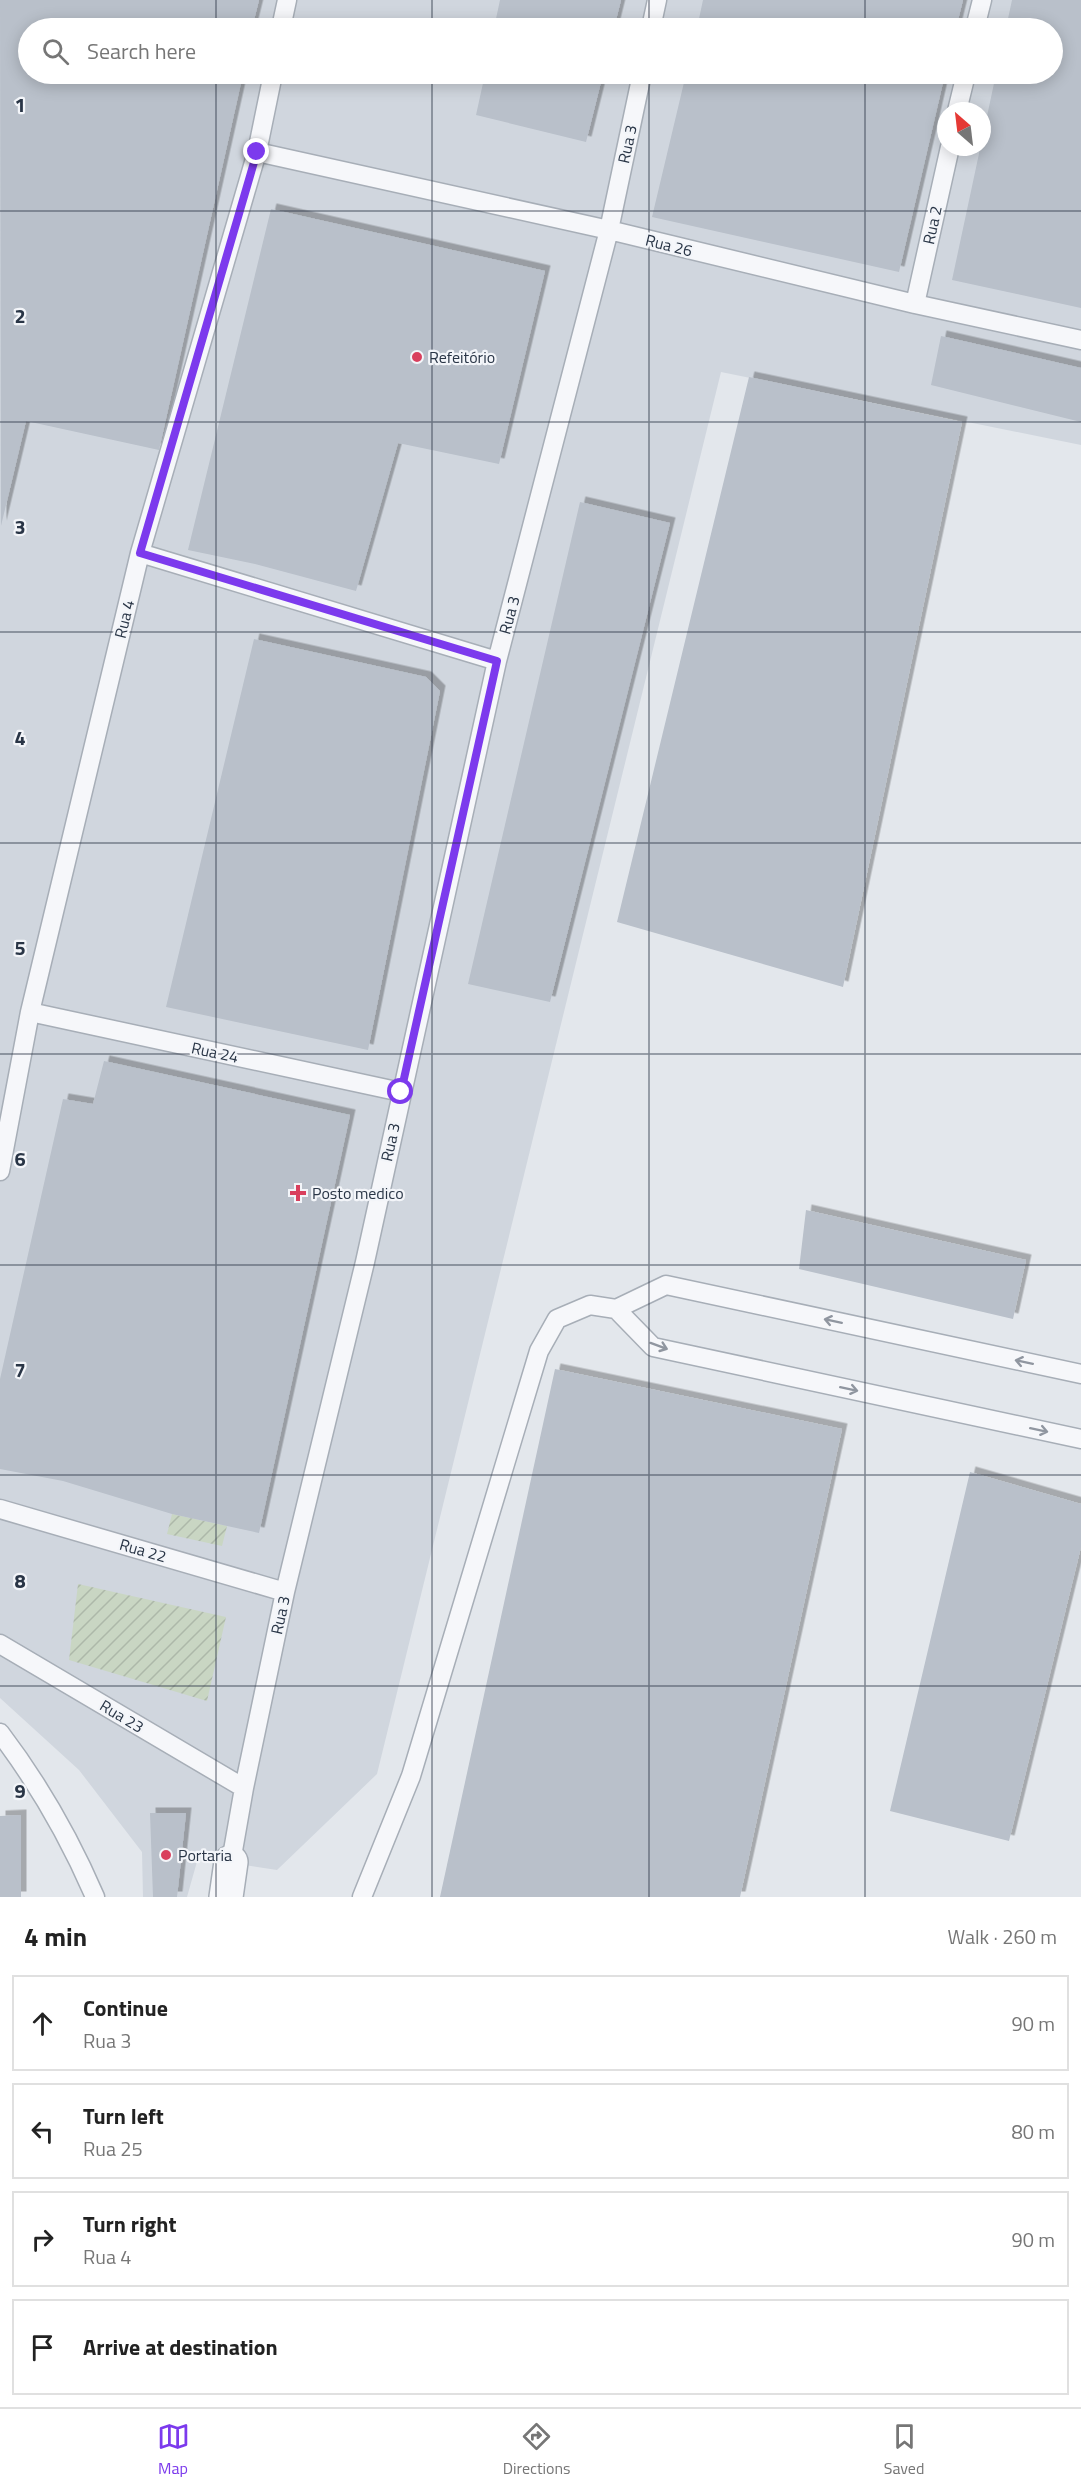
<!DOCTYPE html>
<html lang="en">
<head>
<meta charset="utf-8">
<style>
	body { margin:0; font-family:"Titillium Web",sans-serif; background:#f2f2f2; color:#222 }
	.compass { position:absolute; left:937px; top:102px; width:54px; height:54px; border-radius:50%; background:#fff; box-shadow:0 3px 15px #0003; rotate:332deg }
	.stop { position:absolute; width:18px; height:18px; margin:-14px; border:4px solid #7c3aed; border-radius:50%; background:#fff }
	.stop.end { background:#7c3aed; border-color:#fff; box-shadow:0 2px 6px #0008 }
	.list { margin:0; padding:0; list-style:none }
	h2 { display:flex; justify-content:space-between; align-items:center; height:78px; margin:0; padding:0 24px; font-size:26px }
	h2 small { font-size:20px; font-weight:400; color:#767676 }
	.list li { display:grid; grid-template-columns:39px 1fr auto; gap:18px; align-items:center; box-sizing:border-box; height:96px; margin:0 12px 12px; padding:0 12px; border:2px solid #e0e0e0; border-radius:0px }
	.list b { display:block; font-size:22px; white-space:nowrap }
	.list p { margin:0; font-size:20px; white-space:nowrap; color:#767676 }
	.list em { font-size:20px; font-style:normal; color:#767676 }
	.icon { flex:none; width:33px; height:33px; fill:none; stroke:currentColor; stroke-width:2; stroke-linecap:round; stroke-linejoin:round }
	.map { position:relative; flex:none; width:1081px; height:1897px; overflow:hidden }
	.search { position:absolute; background:#fff; box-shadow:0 3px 15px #0003; left:18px; right:18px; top:18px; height:66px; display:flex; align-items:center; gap:15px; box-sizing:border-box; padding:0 21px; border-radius:33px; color:#767676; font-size:22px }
	.sheet { height:510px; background:#fff }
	nav { display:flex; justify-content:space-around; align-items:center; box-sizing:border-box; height:84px; border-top:2px solid #e0e0e0; background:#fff; font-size:16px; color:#767676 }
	nav a { display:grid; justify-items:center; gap:3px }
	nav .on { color:#7c3aed }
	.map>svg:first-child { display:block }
	.built { fill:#d0d6de; fill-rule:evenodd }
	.garden { fill:url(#garden-furrows) }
	.building { fill:#b9c0ca; filter:url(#shadow) }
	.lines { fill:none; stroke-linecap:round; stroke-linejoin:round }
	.service-casing { stroke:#a7aeb7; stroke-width:21 }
	.minor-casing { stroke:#a7aeb7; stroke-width:36 }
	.service { stroke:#f6f7fa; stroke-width:18 }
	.minor { stroke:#f6f7fa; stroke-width:33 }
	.oneway { stroke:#9096a0 }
	.route { stroke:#7c3aed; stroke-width:8 }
	.grid { fill:none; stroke:#293546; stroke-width:1.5; stroke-opacity:0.55 }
	.poi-dot { fill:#d93f5d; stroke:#f3f5f9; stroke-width:2 }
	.labels { text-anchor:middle; stroke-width:4.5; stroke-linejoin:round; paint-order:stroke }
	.street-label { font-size:16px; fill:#293546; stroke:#f3f5f9 }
	.poi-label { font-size:16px; fill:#293546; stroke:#f3f5f9; text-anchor:start }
	.grid-label { font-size:20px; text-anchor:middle; font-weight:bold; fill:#293546; stroke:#f3f5f9; stroke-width:4.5; stroke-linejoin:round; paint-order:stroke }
</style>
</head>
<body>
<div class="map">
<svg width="1081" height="1897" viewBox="0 0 1081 1897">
	<defs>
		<pattern id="garden-furrows" width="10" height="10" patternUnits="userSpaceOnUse" patternTransform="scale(1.5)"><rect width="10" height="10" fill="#c9d6c3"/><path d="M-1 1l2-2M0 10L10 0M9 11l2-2" fill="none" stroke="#adb8a9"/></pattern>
		<filter id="shadow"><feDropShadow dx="5.5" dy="-5.5" stdDeviation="0" flood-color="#0004"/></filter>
	</defs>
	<rect width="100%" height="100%" fill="#e3e7ec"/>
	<path class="built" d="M0,0H1081V445L721,372L377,1774L277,1870L198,1858L187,1897H143L142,1852L79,1770L0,1698ZM28,28H1052V74H28ZM946,111H982V147H946Z"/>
	<path class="garden" d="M172,1514L227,1526L222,1546L167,1534Z
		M78,1584L226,1617L207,1701L69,1660Z"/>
	<path class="building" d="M0,0H259L252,28H28V74H243L159,450L26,421L1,526Z
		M500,0H621L614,28H494Z
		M703,0H963L956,28H697Z
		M1012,0H1081V308L952,280L996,74H1052V28H1006Z
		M485,74H603L586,142L476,115Z
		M686,74H945L899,272L652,217Z
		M271,209L545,271L499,464L398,443L356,591L255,564L188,550Z
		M941,336L1081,368V422L931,385Z
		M749,377L962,422L843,987L617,922Z
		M580,502L670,523L550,1002L468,984Z
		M254,639L426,677L440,691L368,1050L166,1007Z
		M104,1061L350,1115L259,1533L172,1514L63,1481L0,1469V1379L63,1099L93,1104Z
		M806,1210L1026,1260L1013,1319L799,1269Z
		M555,1369L842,1429L740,1897H440Z
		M970,1472L1081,1504V1547L1009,1841L890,1811Z
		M150,1813H186L177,1897H153Z
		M21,1815V1897H0V1816Z"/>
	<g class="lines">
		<defs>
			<path id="service" d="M281,28L287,0
				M651,28L657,0
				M975,28L982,0
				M957,111L966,74
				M257,152L609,230L915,304L1081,340
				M915,304L950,147
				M140,553L497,661
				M30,1012L401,1092
				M0,1171L30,1012L140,553L257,152L273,74
				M616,1309L653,1347L1081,1439
				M0,1509L285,1592
				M0,1644L244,1788
				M0,1733C38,1783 70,1839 95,1897
				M231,1862L244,1788L285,1592L365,1262L497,661L609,230L642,74
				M362,1897L411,1776L539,1351L557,1319L590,1305L616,1309L666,1285L1081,1374"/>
			<path id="minor" d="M226,1897L231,1862"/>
		</defs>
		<use href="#service" class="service-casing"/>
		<use href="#minor" class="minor-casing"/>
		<use href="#service" class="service"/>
		<use href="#minor" class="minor"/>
	</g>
	<defs><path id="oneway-shaft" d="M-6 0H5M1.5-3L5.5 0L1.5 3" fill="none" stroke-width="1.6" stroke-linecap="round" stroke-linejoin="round" transform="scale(1.5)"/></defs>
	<g class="oneway">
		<use href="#oneway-shaft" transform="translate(833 1321) rotate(-168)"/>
		<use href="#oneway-shaft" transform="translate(659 1346) rotate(20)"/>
		<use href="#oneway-shaft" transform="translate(1024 1362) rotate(-168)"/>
		<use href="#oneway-shaft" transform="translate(849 1389) rotate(12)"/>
		<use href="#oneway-shaft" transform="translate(1039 1430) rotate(12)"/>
	</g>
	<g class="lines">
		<path class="route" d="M257,152L140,553L497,661L401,1092"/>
	</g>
	<path class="grid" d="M216,0V28M432,0V28M649,0V28M865,0V28M216,74V1897M432,74V1897M649,74V1897M865,74V1897M0,211H1081M0,422H1081M0,632H1081M0,843H1081M0,1054H1081M0,1265H1081M0,1475H1081M0,1686H1081"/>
	<g class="poi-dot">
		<circle cx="417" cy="357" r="6"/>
		<path d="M295 1184h6v6h6v6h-6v6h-6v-6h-6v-6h6z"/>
		<circle cx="166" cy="1855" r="6"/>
	</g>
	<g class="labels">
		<g class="street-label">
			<text transform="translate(627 144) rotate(-78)" y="6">Rua 3</text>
			<text transform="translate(932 225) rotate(-78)" y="6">Rua 2</text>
			<text transform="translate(669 245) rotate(14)" y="6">Rua 26</text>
			<text transform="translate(509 615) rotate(-75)" y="6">Rua 3</text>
			<text transform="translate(124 619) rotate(-76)" y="6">Rua 4</text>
			<text transform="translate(215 1052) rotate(12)" y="6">Rua 24</text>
			<text transform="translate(390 1142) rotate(-78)" y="6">Rua 3</text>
			<text transform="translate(143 1550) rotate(16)" y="6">Rua 22</text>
			<text transform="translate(280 1615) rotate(-78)" y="6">Rua 3</text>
			<text transform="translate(122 1716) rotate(31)" y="6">Rua 23</text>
		</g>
		<g class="poi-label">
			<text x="429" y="363">Refeitório</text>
			<text x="312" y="1199">Posto medico</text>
			<text x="178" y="1861">Portaria</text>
		</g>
	</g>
	<g class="grid-label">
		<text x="20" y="112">1</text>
		<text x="20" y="323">2</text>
		<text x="20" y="534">3</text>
		<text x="20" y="745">4</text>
		<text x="20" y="955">5</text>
		<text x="20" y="1166">6</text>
		<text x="20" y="1377">7</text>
		<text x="20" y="1588">8</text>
		<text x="20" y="1798">9</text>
	</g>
</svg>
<svg class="compass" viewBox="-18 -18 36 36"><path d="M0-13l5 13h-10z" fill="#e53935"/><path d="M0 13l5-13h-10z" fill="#767676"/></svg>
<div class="stop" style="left:401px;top:1092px"></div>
<div class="stop end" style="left:257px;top:152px"></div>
<div class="search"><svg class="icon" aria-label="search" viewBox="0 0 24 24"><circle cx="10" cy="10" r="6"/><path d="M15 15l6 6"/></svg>Search here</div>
</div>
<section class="sheet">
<h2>4 min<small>Walk · 260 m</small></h2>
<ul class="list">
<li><svg class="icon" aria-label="ahead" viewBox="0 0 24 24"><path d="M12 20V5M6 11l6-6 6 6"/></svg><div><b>Continue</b><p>Rua 3</p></div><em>90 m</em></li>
<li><svg class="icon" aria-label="left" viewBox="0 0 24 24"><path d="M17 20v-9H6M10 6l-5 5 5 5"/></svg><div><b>Turn left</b><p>Rua 25</p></div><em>80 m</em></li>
<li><svg class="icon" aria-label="right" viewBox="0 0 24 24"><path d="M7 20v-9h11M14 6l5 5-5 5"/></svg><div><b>Turn right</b><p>Rua 4</p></div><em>90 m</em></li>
<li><svg class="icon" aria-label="arrive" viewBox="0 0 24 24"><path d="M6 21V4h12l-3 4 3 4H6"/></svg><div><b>Arrive at destination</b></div></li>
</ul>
</section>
<nav>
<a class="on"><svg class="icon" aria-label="map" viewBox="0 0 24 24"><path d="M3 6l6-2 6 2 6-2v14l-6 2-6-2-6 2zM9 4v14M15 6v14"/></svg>Map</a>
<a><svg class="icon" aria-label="directions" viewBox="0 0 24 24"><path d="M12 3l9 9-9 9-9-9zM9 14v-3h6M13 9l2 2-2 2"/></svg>Directions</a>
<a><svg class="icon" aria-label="saved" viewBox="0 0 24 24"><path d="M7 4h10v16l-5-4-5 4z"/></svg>Saved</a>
</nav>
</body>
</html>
